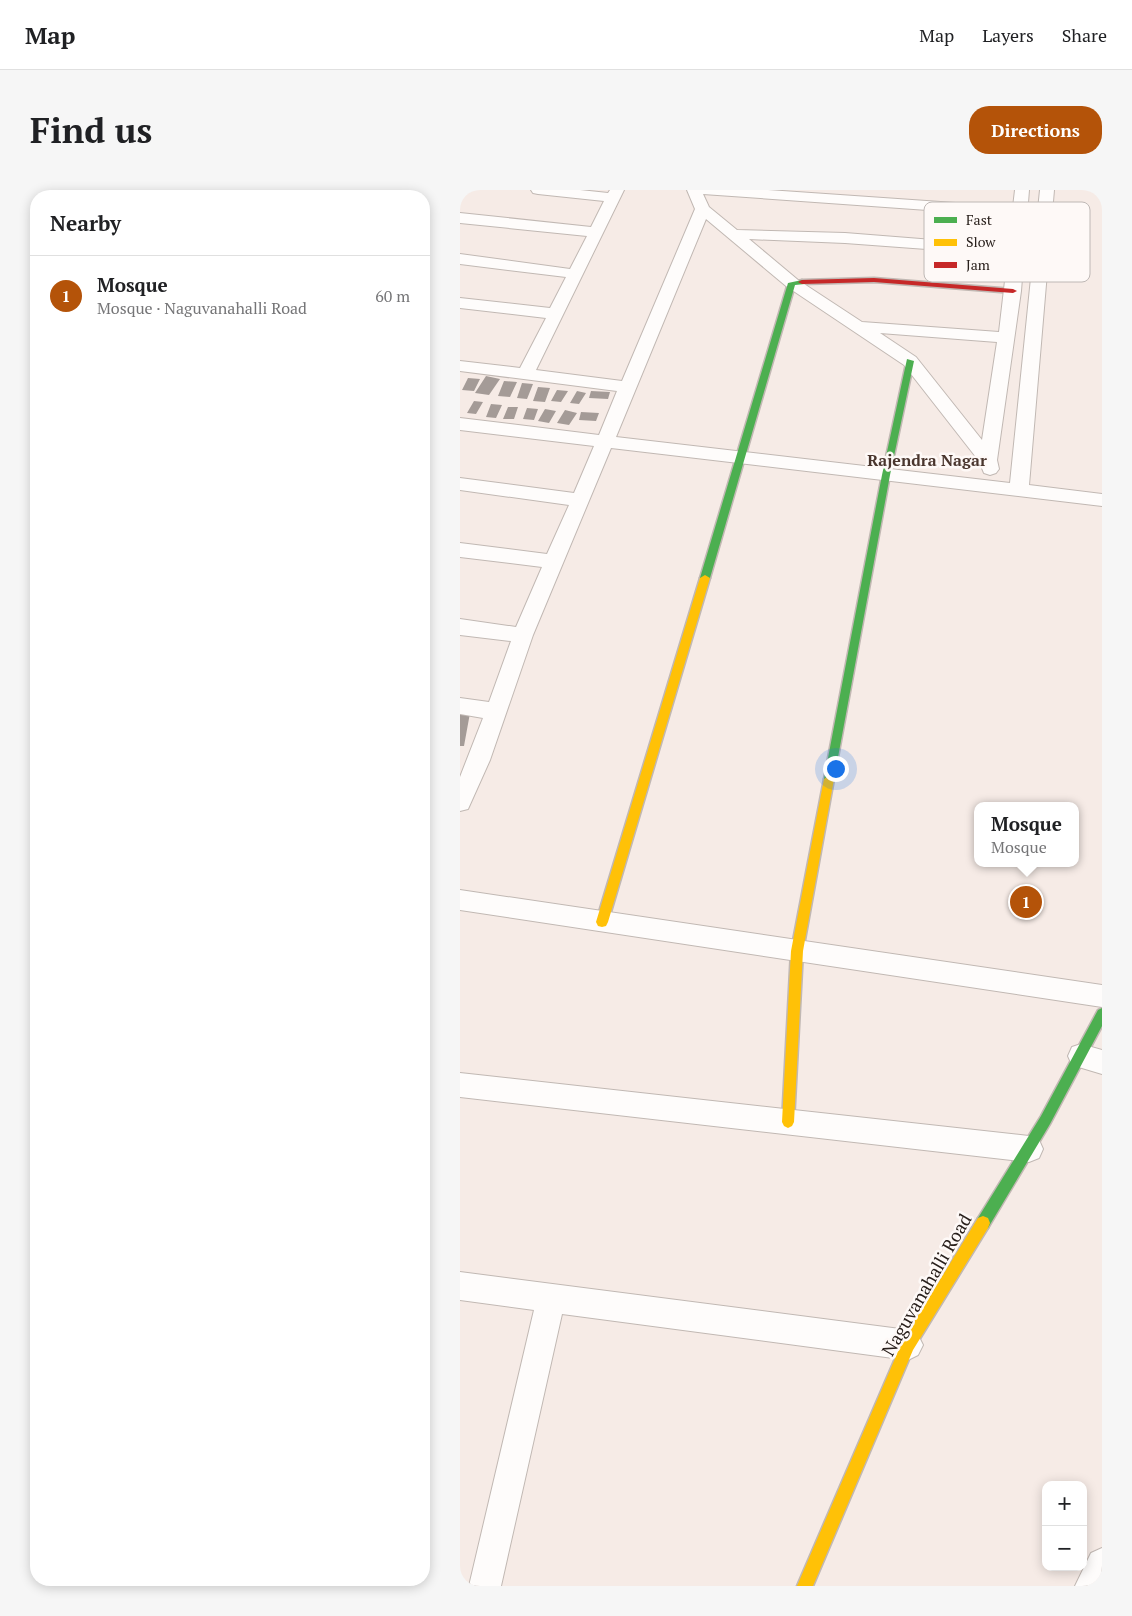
<!DOCTYPE html>
<html lang="en">
<head>
<meta charset="utf-8">
<style>
	body { margin:0; font-family:"PT Serif",serif; background:#f6f6f6; color:#202124 }
	.controls { position:absolute; right:15px; bottom:15px; display:grid; overflow:hidden; border-radius:10px; box-shadow:0 2px 12px #0003 }
	.controls button { width:45px; height:45px; display:grid; place-items:center; padding:0; border:0; border-bottom:1px solid #e0e0e0; background:#fff; color:#202124; font:25px sans-serif }
	.you { position:absolute; left:375px; top:578px; width:18px; height:18px; margin:-12px; border:4px solid #fff; border-radius:50%; background:#1a73e8; box-shadow:0 0 0 8px #1a73e833 }
	.badge { display:grid; place-items:center; width:32px; height:32px; border-radius:50%; background:#b45309; color:#fff; font-size:16px; font-weight:700 }
	.pin { position:absolute; translate:-50% -50%; border:2px solid #fff; box-shadow:0 1px 5px #0006 }
	.popup { position:absolute; left:514px; top:612px; width:105px; height:65px; box-sizing:border-box; display:grid; place-content:center; border-radius:10px; background:#fff; filter:drop-shadow(0 1px 4px #0005); font-size:16px; white-space:nowrap; color:#757577 }
	.popup b { font-size:19px; color:#202124 }
	.popup::after { content:''; position:absolute; left:50%; top:100%; margin-left:-10px; border:10px solid transparent; border-top-color:#fff }
	.list { margin:0; padding:0; list-style:none }
	h2 { display:flex; justify-content:space-between; align-items:center; height:65px; margin:0; padding:0 20px; font-size:21px }
	h2 small { font-size:16px; font-weight:400; color:#757577 }
	.list li { display:grid; grid-template-columns:32px 1fr auto; gap:15px; align-items:center; box-sizing:border-box; height:80px; padding:0 20px; border-top:1px solid #e0e0e0 }
	.list b { display:block; font-size:19px; white-space:nowrap }
	.list p { margin:0; font-size:16px; white-space:nowrap; color:#757577 }
	.list em { font-size:16px; font-style:normal; color:#757577 }
	.map { position:relative; flex:none; width:642px; height:1396px; overflow:hidden; border-radius:20px }
	header { display:flex; align-items:center; gap:30px; box-sizing:border-box; height:70px; padding:0 25px; background:#fff; border-bottom:1px solid #e0e0e0 }
	header strong { font-size:24px }
	nav { display:flex; gap:28px; margin-inline-start:auto; font-size:18px }
	.intro { display:flex; align-items:center; justify-content:space-between; box-sizing:border-box; height:120px; padding:0 30px }
	h1 { margin:0; font-size:35px }
	.button { padding:12px 22px; border-radius:20px; background:#b45309; color:#fff; font-size:18px; font-weight:700 }
	main { display:flex; gap:30px; padding:0 30px }
	aside { flex:1; background:#fff; border-radius:20px; box-shadow:0 2px 12px #0003 }
	.map>svg:first-child { display:block }
	.building { fill:#a49b97 }
	.lines { fill:none; stroke-linecap:round; stroke-linejoin:round }
	.street-casing { stroke:#c1b8b3; stroke-width:2 }
	.fast-casing { stroke:#c1b8b3; stroke-width:3 }
	.slow-casing { stroke:#c1b8b3; stroke-width:3 }
	.jam-casing { stroke:#c1b8b3; stroke-width:3 }
	.street { fill:#fefcfb; fill-rule:evenodd }
	.fast { fill:#4caf50; fill-rule:evenodd }
	.slow { fill:#ffc107; fill-rule:evenodd }
	.jam { fill:#c62828; fill-rule:evenodd }
	.labels { text-anchor:middle; stroke-width:5; stroke-linejoin:round; paint-order:stroke }
	.far-district-label { font-size:16px; font-weight:bold; fill:#49352d; stroke:#fef9f7 }
	.near-street-label { font-size:18px; fill:#29201c; stroke:#fef9f7 }
	.key { fill:#fef9f7; stroke:#beb8b5; stroke-width:1 }
	.key-label { font-size:14px; fill:#29201c }
</style>
</head>
<body>
<header>
<strong>Map</strong>
<nav><a>Map</a><a>Layers</a><a>Share</a></nav>
</header>
<div class="intro"><h1>Find us</h1><a class="button">Directions</a></div>
<main>
<aside>
<h2>Nearby<small></small></h2>
<ul class="list">
<li><span class="badge">1</span><div><b>Mosque</b><p>Mosque · Naguvanahalli Road</p></div><em>60 m</em></li>
</ul>
</aside>
<div class="map">
<svg width="642" height="1396" viewBox="0 0 642 1396">
	<rect width="100%" height="100%" fill="#f6ebe6"/>
	<path class="building" d="M26,186L40,189L29,205L15,203Z
		M8,188L20,189L14,201L2,200Z
		M44,191L57,192L50,207L38,206Z
		M62,193L73,194L67,209L57,208Z
		M78,197L90,198L85,212L73,211Z
		M97,200L108,201L101,212L91,211Z
		M117,201L126,203L119,214L110,213Z
		M131,201L150,202L148,209L129,208Z
		M14,211L23,212L16,224L7,223Z
		M31,214L42,215L36,228L26,227Z
		M48,217H58L54,229H43Z
		M67,218L78,219L74,230L63,229Z
		M85,219L96,221L89,233L78,231Z
		M105,220L117,223L109,235L97,233Z
		M121,222L139,223L136,231L119,230Z
		M0,523H10L4,556H0Z"/>
	<g class="lines">
		<defs>
			<path id="street" d="M71,0H120L148,3L150,0H164L76,180L162,191L235,19L227,0H308L553,17L555,0H569L561,101L537,270L539,279L536,283L530,285L524,283L519,271L444,175L326,96L246,29L156,247L550,293L580,0H594L569,295L642,304V316L151,258L73,445L30,570L8,619L0,621V587L23,528L0,524V508L29,512L51,451L0,445V429L56,437L82,377L0,367V353L87,364L109,315L0,300V288L114,303L134,256L0,240V228L139,245L157,201L0,181V171L60,178L86,128L0,118V108L90,118L106,87L0,74V64L110,79L127,46L0,33V23L131,37L144,11L78,4L73,3ZM243,4L552,26L549,56L385,43L277,40L249,17ZM289,49L385,53L548,65L539,142L402,132L338,90ZM420,143L537,152L522,250L456,167Z
				M0,700L642,795V817L0,720Z
				M621,854L642,860V884L612,875L608,866L612,857Z
				M0,883L569,946L579,950L583,959L579,968L569,972L0,907Z
				M0,1082L448,1140L458,1145L463,1155L458,1165L448,1170L102,1124L41,1396H9L74,1120L0,1110Z
				M642,1358V1396H615L631,1363Z"/>
			<path id="fast" d="M342,90L346,92L345,94L335,95L250,388L248,390H242L240,388L328,93Z
				M447,169L454,171L430,285L374,589L369,593L364,589L422,285Z
				M642,818V836L590,934L528,1038L523,1040L518,1038L516,1033L518,1028L581,926L638,820Z"/>
			<path id="slow" d="M245,385L250,388L148,732L146,736L142,737L138,736L136,732L240,388Z
				M369,585L374,589L343,761L334,932L332,936L328,938L324,936L322,932L331,761L364,589Z
				M523,1026L528,1028L530,1033L528,1038L453,1160L353,1396H337L443,1150L518,1028Z"/>
			<path id="jam" d="M414,88L553,99L557,101L553,103L414,92L342,94L338,92L342,90Z"/>
		</defs>
		<use href="#street" class="street-casing"/>
		<use href="#fast" class="fast-casing"/>
		<use href="#slow" class="slow-casing"/>
		<use href="#jam" class="jam-casing"/>
		<use href="#street" class="street"/>
		<use href="#fast" class="fast"/>
		<use href="#slow" class="slow"/>
		<use href="#jam" class="jam"/>
	</g>
	<g class="labels">
		<g class="far-district-label">
			<text x="467" y="276">Rajendra Nagar</text>
		</g>
		<g class="near-street-label">
			<text transform="translate(467 1095) rotate(-60)" y="6">Naguvanahalli Road</text>
		</g>
	</g>
	<rect x="464" y="12" width="166" height="80" rx="8" class="key"/>
	<rect x="474" y="27" width="23" height="6" fill="#4caf50"/>
	<rect x="474" y="49" width="23" height="7" fill="#ffc107"/>
	<rect x="474" y="72" width="23" height="6" fill="#c62828"/>
	<g class="key-label">
		<text x="506" y="35">Fast</text>
		<text x="506" y="57">Slow</text>
		<text x="506" y="80">Jam</text>
	</g>
</svg>
<div class="controls">
<button>+</button>
<button>−</button>
</div>
<div class="you"></div>
<div class="pin badge" style="left:566px;top:712px">1</div>
<div class="popup"><b>Mosque</b>Mosque</div>
</div>
</main>
</body>
</html>
